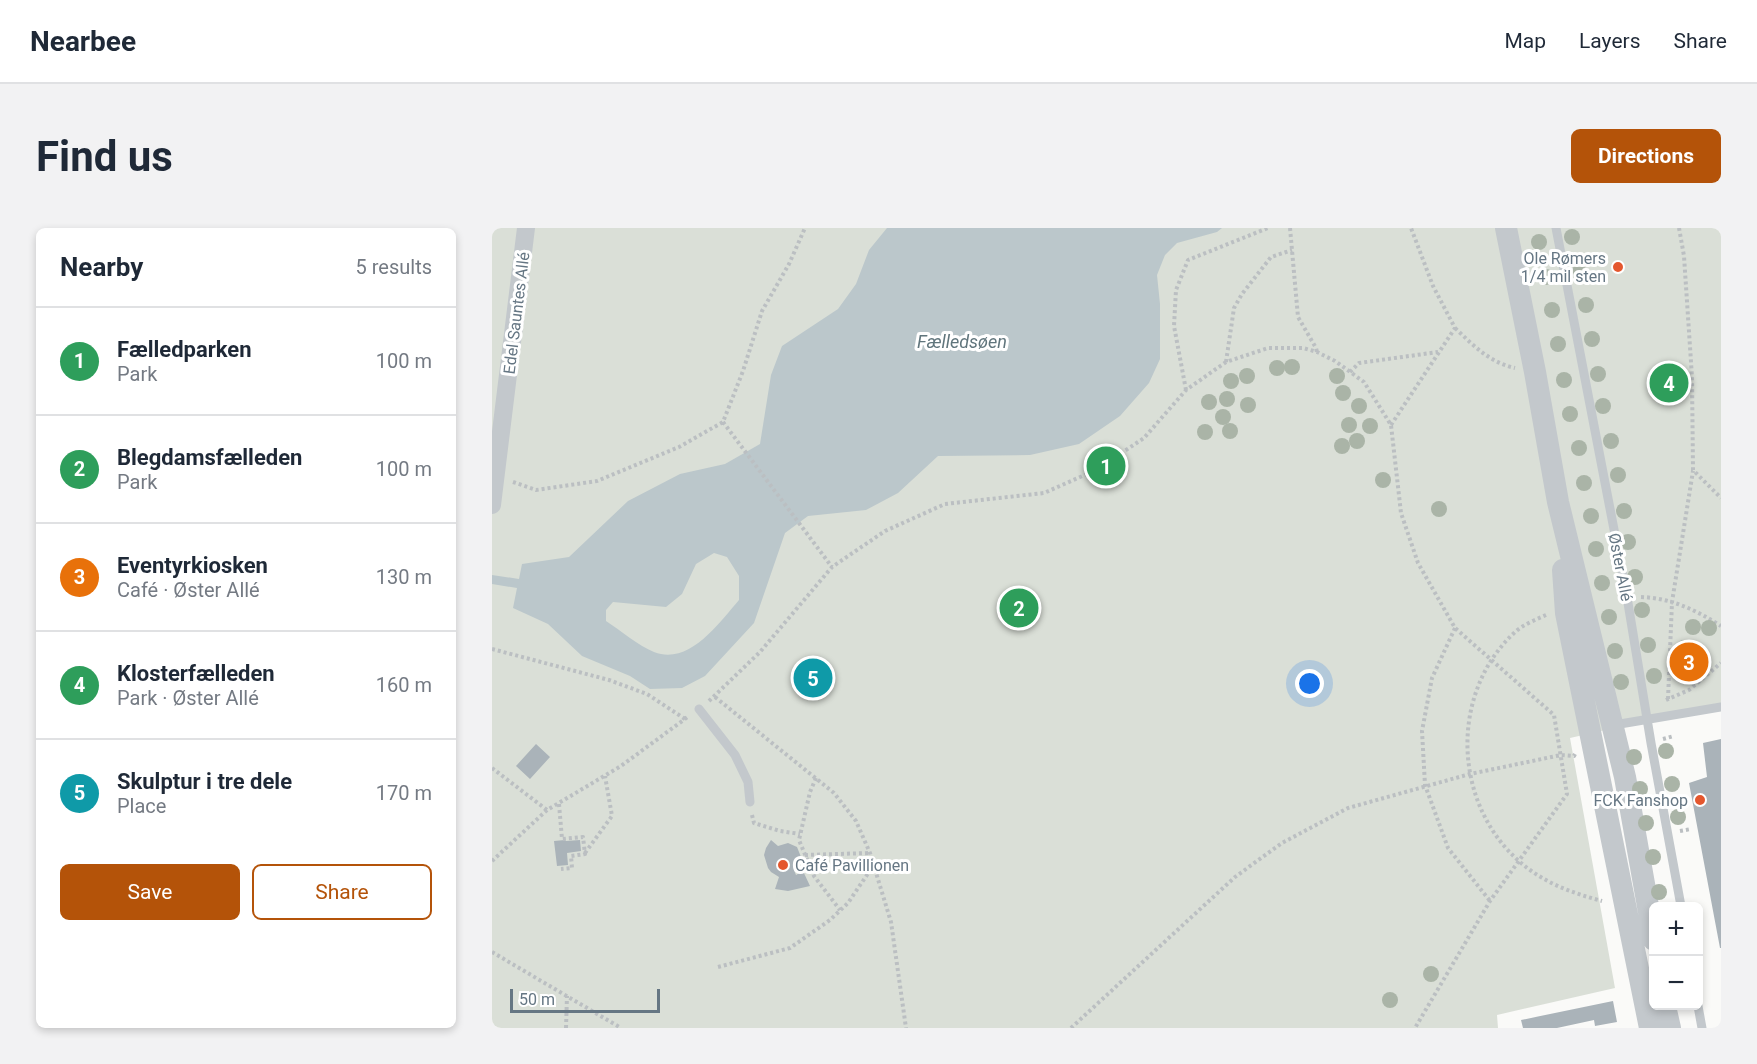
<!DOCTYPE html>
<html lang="en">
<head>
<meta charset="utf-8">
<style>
	body { margin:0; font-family:Roboto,sans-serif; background:#f2f2f3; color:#1f2937 }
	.controls { position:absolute; right:18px; bottom:18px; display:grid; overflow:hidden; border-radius:9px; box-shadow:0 3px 9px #0003 }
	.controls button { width:54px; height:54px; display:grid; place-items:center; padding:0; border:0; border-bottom:2px solid #e0e1e3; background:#fff; color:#1f2937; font:30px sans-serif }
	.scale { position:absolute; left:18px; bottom:15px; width:150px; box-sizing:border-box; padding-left:6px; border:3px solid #657683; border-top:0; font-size:16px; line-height:21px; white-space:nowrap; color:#657683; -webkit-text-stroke:4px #fff; paint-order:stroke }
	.you { position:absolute; left:818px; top:456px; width:21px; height:21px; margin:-15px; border:4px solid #fff; border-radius:50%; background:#1a73e8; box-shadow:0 0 0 9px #1a73e833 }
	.badge { display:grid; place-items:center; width:39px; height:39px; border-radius:50%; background:#b45309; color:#fff; font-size:20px; font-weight:700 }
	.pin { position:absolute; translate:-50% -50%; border:3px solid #fff; box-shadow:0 2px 6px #0006 }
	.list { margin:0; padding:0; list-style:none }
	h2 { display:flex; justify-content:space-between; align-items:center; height:78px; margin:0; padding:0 24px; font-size:26px }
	h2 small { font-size:20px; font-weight:400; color:#747a83 }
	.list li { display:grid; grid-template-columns:39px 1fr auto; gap:18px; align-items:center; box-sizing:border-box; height:108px; padding:0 24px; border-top:2px solid #e0e1e3 }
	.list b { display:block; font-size:22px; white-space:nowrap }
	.list p { margin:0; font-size:20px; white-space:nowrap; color:#747a83 }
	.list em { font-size:20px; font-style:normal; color:#747a83 }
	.actions { display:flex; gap:12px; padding:18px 24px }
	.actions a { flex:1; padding:14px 0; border:2px solid #b45309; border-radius:9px; text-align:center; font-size:21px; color:#b45309 }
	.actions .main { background:#b45309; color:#fff }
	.map { position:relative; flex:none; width:1229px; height:800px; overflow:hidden; border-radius:9px }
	header { display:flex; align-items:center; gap:36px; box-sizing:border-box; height:84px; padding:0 30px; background:#fff; border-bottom:2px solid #e0e1e3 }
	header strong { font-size:28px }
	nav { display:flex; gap:33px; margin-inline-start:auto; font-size:21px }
	.intro { display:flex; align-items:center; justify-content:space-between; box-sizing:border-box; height:144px; padding:0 36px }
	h1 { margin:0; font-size:42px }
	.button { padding:15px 27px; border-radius:9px; background:#b45309; color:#fff; font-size:21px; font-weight:700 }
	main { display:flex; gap:36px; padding:0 36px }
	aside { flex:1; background:#fff; border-radius:9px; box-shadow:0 3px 9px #0003 }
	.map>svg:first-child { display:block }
	.green { fill:#dadfd7 }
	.water { fill:#bbc7cb; fill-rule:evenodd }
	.building { fill:#aab3b9 }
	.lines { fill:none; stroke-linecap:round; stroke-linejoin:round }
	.path { stroke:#bbbfc2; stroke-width:4; stroke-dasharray:3 3; stroke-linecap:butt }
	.service { stroke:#c3c8cc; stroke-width:9 }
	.minor { stroke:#c3c8cc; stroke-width:18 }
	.tertiary { stroke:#c3c8cc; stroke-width:22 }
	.tree { fill:#aab4a7 }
	.poi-dot { fill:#e4572e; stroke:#fff; stroke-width:2 }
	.labels { text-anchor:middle; stroke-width:6; stroke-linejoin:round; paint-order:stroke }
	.poi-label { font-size:16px; fill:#657683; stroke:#fff; text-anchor:end }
	.street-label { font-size:16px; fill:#657683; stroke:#fff }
	.water-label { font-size:18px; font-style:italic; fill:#60757c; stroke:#fff }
</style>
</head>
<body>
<header>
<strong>Nearbee</strong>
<nav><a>Map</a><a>Layers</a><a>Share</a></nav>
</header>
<div class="intro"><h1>Find us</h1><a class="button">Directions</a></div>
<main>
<aside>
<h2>Nearby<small>5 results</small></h2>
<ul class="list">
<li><span class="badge" style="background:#2e9e5b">1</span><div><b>Fælledparken</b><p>Park</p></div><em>100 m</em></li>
<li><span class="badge" style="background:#2e9e5b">2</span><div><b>Blegdamsfælleden</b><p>Park</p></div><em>100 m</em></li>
<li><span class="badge" style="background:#e8710a">3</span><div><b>Eventyrkiosken</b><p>Café · Øster Allé</p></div><em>130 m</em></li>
<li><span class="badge" style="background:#2e9e5b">4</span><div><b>Klosterfælleden</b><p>Park · Øster Allé</p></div><em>160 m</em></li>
<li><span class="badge" style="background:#0f9aa8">5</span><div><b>Skulptur i tre dele</b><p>Place</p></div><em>170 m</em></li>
</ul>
<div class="actions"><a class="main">Save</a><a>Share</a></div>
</aside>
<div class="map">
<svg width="1229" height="800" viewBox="0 0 1229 800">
	<rect width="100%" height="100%" fill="#fafaf8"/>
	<path class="green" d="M0,0H1229V476L1078,510L1123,760L1005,787L1006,800H0Z"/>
	<path class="water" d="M395,0H730L725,4L685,15L673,27L665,47L668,76V131L657,155L628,188L587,216L538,227L446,228L406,265L374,282L316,288L293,305L262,395L213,448L190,460L158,461L138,448L90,428L56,396L21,380L25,360L0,356V347L27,351L30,336L77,329L136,273L188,246L233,236L268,216L279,147L290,118L346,81L364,56L377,22ZM222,325L235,329L247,348V372C227,395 197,438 162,424C147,418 128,402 114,393V382L121,374L174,379L190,366L204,336Z"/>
	<path class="building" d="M1197,424L1207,434L1196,445L1186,435Z
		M1229,511V720H1228L1197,555L1215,549L1211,515Z
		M44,516L58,529L38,551L24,538Z
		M73,612L74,613L88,612L89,623L75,625L76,637L65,638L62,613Z
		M279,612L286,618L296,615L305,619L309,629L306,639L302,642L304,647L311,643L318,658L296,663L283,661L287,649L279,644L276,640L272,627L274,620Z
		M1121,773L1125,794L1103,798L1102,792L1065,800H1031L1029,792Z"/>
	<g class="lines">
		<path class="path" d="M798,0L806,89L824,120L825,124
			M1187,0L1192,28L1200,149L1201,242L1229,270
			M963,100C982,118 997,134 1023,140
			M734,134L742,80L750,66L779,29L800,22
			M858,144L867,135L946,124
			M694,162L682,98L684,62L696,32L776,0
			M231,194L340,339
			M899,197L963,100L941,58L919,0
			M21,254L44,262L105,253L187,219L231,194L251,143L270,83L297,36L313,0
			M1149,369C1179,370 1204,382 1229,398
			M1054,387C1043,392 1030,397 1022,405C957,466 961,576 1028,634C1052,655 1080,665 1110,673
			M963,400L940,450L930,503L933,557L956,620L998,673
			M0,421L117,452L155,466L193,491
			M223,469L342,565L364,593L378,625L399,694L414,800
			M1176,471L1180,374L1201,243
			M1174,472L1197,462L1229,435
			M217,473L268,424L340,339L393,303L453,276L552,265L604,242L652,210L694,162L734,134L776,120H811L825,124L843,133L872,154L899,197L909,285L926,335L963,400L1062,487L1075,566L998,673L923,800
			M1171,511L1182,508
			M0,540L55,582
			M324,550L318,564L307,612L322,648L348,682
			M67,576L70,611L91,609L93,626L79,628L80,640L69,641
			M260,587L262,595L288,603L308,606
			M1188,603L1199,601
			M93,625L120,588L113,548
			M313,627L378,625
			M0,633L55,582L129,538L197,488
			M0,724L129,800
			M226,739L298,720L338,692L356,675L381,638
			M74,800L75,768
			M579,800L743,649L790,615L856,580L978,546L1069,527L1082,528L1083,526"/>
		<path class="service" d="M1064,0L1135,369L1159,515L1189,678
			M207,481L243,527L256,554L258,574
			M1122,497L1229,479
			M1206,778L1210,800"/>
		<path class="minor" d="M0,277L34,0"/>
		<path class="tertiary" d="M1014,0L1043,144L1066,274L1133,549L1162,712
			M1071,342L1074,385L1158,800
			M1173,778L1178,800"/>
	</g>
	<g class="tree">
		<circle cx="1080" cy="9" r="8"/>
		<circle cx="1047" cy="14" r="8"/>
		<circle cx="1087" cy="45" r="8"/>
		<circle cx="1054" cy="49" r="8"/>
		<circle cx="1094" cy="77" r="8"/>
		<circle cx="1060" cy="82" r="8"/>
		<circle cx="1100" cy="111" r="8"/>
		<circle cx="1066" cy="116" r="8"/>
		<circle cx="800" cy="139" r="8"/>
		<circle cx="785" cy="140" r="8"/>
		<circle cx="1106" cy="146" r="8"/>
		<circle cx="755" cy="148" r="8"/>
		<circle cx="845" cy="148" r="8"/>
		<circle cx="1072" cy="152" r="8"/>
		<circle cx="739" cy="153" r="8"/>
		<circle cx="851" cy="165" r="8"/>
		<circle cx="735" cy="171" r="8"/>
		<circle cx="717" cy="174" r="8"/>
		<circle cx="756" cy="177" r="8"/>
		<circle cx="867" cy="178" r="8"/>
		<circle cx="1111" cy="178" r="8"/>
		<circle cx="1078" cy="186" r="8"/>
		<circle cx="731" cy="189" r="8"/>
		<circle cx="857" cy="197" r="8"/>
		<circle cx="878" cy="198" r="8"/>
		<circle cx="738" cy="203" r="8"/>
		<circle cx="713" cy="204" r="8"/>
		<circle cx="865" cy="213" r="8"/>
		<circle cx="1119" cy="213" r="8"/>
		<circle cx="850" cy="218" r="8"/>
		<circle cx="1087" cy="220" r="8"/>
		<circle cx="1126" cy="247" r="8"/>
		<circle cx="891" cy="252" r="8"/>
		<circle cx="1092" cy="255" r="8"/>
		<circle cx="947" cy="281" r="8"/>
		<circle cx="1132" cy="283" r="8"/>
		<circle cx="1099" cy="288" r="8"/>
		<circle cx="1136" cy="314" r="8"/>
		<circle cx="1104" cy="321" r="8"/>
		<circle cx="1143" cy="349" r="8"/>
		<circle cx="1110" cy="355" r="8"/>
		<circle cx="1150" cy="382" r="8"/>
		<circle cx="1117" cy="389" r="8"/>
		<circle cx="1201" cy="399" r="8"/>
		<circle cx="1217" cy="400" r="8"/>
		<circle cx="1156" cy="417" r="8"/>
		<circle cx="1192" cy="420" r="8"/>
		<circle cx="1123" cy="423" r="8"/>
		<circle cx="1162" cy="448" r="8"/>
		<circle cx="1129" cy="454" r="8"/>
		<circle cx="1174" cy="523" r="8"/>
		<circle cx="1142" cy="529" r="8"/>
		<circle cx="1180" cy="556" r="8"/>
		<circle cx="1148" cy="561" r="8"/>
		<circle cx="1186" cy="589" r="8"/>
		<circle cx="1154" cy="595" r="8"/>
		<circle cx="1161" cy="629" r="8"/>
		<circle cx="1167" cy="664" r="8"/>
		<circle cx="939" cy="746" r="8"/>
		<circle cx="898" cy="772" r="8"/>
	</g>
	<g class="poi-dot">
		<circle cx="1126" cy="39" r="6"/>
		<circle cx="1208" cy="572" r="6"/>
		<circle cx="291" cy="637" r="6"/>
	</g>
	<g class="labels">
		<g class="poi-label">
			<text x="1114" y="36">Ole Rømers<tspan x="1114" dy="18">1/4 mil sten</tspan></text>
			<text x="1196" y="578">FCK Fanshop</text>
			<text x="303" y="643" text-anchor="start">Café Pavillionen</text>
		</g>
		<g class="street-label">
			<text transform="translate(24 85) rotate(-83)" y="6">Edel Sauntes Allé</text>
			<text transform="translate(1129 339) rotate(79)" y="6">Øster Allé</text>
		</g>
		<g class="water-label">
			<text x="470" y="120">Fælledsøen</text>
		</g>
	</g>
</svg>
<div class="controls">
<button>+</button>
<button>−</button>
</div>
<div class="scale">50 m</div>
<div class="you"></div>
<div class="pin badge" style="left:614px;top:238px;background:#2e9e5b">1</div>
<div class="pin badge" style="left:527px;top:380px;background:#2e9e5b">2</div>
<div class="pin badge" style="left:1197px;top:434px;background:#e8710a">3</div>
<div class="pin badge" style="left:1177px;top:155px;background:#2e9e5b">4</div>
<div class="pin badge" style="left:321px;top:450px;background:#0f9aa8">5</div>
</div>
</main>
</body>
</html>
